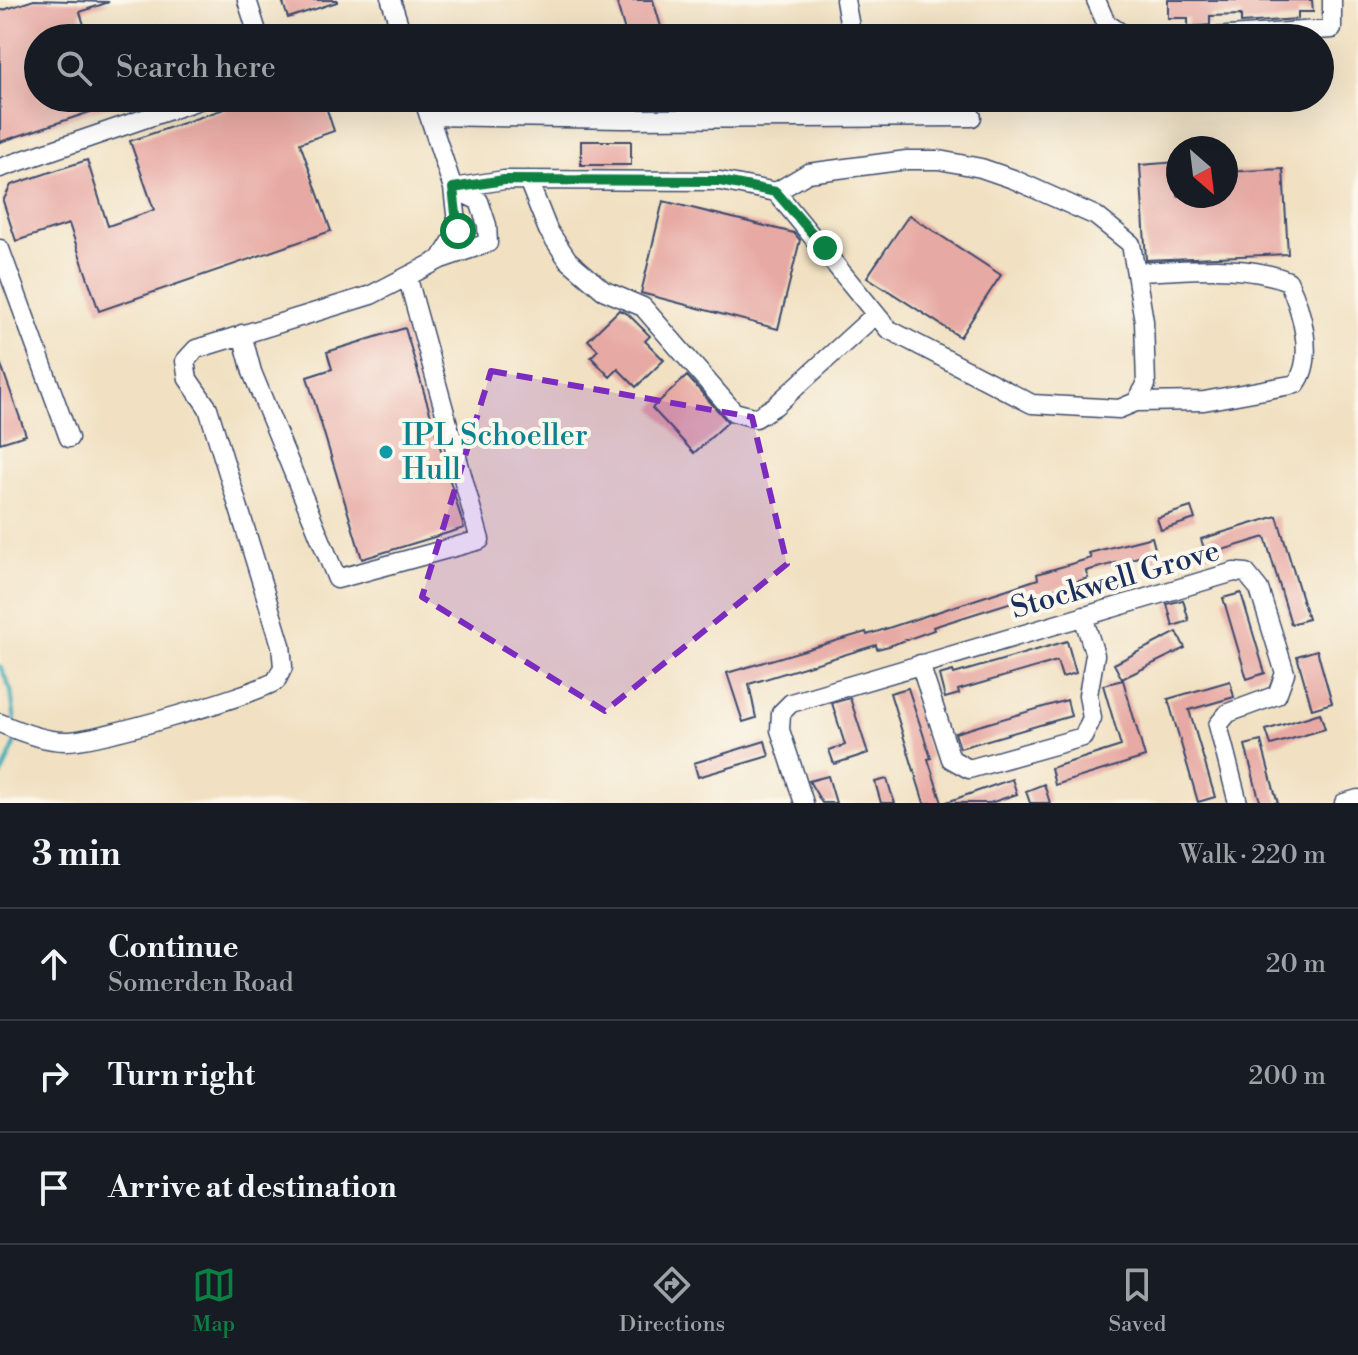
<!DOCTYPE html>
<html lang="en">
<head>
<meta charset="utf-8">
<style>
	body { margin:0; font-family:"Libre Bodoni",serif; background:#242831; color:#f1f3f6 }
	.compass { position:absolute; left:1166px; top:136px; width:72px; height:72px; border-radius:50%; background:#171b24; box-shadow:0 8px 32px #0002; rotate:152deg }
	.stop { position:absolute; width:24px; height:24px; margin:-18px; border:6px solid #0b8043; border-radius:50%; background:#fff }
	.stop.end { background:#0b8043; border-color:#fff; box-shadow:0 2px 8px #0008 }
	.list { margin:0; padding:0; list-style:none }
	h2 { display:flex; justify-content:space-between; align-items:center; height:104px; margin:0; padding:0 32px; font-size:34px }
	h2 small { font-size:26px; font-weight:400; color:#9ea1a6 }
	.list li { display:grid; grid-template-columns:52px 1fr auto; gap:24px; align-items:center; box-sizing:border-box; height:112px; padding:0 32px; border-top:2px solid #363941 }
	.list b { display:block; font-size:30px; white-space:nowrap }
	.list p { margin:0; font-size:26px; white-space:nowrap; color:#9ea1a6 }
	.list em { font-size:26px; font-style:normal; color:#9ea1a6 }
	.icon { flex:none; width:44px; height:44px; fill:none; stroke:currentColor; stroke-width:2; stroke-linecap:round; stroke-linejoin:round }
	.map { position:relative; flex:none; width:1358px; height:803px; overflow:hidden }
	.search { position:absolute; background:#171b24; box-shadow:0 8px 32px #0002; left:24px; right:24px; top:24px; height:88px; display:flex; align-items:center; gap:20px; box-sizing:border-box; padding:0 28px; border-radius:44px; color:#9ea1a6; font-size:30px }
	.sheet { height:440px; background:#171b24 }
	nav { display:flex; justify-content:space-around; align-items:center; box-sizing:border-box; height:112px; border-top:2px solid #363941; background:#171b24; font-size:22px; color:#9ea1a6 }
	nav a { display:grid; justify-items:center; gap:4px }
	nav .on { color:#0b8043 }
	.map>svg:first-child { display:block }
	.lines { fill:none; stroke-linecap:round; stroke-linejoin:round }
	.stream { stroke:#3aaab8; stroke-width:4 }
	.building { fill:#e7a9a3 }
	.minor-casing { stroke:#3b4a6d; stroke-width:21 }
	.minor { stroke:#fff; stroke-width:18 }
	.route { stroke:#0b8043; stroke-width:10 }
	.marked { fill:#7b2cbf; fill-opacity:0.2; stroke:#7b2cbf; stroke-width:6; stroke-dasharray:16 10; stroke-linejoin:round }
	.culture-dot { fill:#0f9aa8; stroke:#fbf7ec; stroke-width:3 }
	.labels { text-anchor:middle; stroke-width:8; stroke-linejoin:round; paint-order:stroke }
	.culture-label { font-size:30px; fill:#0d838f; stroke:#fbf7ec; text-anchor:start }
	.street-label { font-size:30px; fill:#1b2f5e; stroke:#fbf7ec }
</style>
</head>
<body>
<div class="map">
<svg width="1358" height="803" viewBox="0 0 1358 803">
	<rect width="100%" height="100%" fill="#fbf7ec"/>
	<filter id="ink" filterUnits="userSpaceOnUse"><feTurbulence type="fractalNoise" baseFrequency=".0125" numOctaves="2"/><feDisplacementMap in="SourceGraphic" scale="16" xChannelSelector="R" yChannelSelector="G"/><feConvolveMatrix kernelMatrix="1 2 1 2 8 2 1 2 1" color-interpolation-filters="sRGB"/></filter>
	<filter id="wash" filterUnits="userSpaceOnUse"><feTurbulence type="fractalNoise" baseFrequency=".006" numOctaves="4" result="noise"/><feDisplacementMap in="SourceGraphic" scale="32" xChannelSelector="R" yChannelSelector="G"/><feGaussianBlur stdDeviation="1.8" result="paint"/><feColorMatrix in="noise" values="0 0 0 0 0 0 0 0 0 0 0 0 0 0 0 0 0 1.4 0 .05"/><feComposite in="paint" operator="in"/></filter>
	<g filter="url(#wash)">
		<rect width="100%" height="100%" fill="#f1e1c2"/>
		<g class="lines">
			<path class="stream" d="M0,666L11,690L15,723
				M0,779L14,746V736"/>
		</g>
		<g id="blocks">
			<path class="building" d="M34,0L109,2L80,12L88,38H38V98L126,100L0,142V11Z
				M282,0H337V2L288,18Z
				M616,0H653L662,30L627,38Z
				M1168,0H1312L1313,12H1298V19L1241,23V15L1210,16V25L1188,27V18H1168Z
				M256,98H323L334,131L300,143L331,231L99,311L69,224L16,241L3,201L11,185L87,160L108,226L154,210L130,141Z
				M581,141H631V165H581Z
				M1178,162V196H1226V172L1283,169L1288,254L1146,260L1140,165Z
				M663,201L794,233L800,240L778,329L641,293Z
				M909,215L1001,275L960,337L867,277Z
				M619,310L628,314L650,336L645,341L664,360L636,387L618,369L610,377L591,357L598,350L588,340Z
				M405,328L464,528L362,559L307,377L332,369L327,352Z
				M0,362L26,435L0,443Z
				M687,376L728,422L694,453L652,408Z
				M1191,507L1195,519L1161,530L1157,518Z
				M1277,516L1308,619L1291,624L1265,537L1206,555L1201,539Z
				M1152,537L1161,571L1147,574L1142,556L1086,571L1088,578L933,627L934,630L889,646L877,649L876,645L749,684L756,718L743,722L727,673L866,632L867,635L1038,579L1037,574L1091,558L1089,553Z
				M1241,593L1265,673L1247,679L1223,598Z
				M1183,600L1189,621L1173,626L1167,604Z
				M1177,632L1185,648L1122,679L1114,664Z
				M1067,641L1076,673L1062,677L1057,661L958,690L959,694L945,698L939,675L953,671L954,674Z
				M1317,650L1332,703L1312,709L1297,656Z
				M1123,680L1145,757L1055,785L1051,768L1121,746L1103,685Z
				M1230,681L1234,697L1189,710L1215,797L1198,802L1168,699Z
				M908,688L931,758L928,759L942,803H924L890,693Z
				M850,698L868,753L834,764L829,750L845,745L832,703Z
				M1067,700L1071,716L960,748L955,733Z
				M1320,713L1325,729L1271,745L1266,730Z
				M765,741L769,756L698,777L694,763Z
				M1261,741L1274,790L1278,803H1261L1258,795L1245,745Z
				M828,776L836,803H822L809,781Z
				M887,779L891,792L895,803H881L875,782Z
				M1012,779L1017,794L990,803H944Z
				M1044,784L1050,803H1030L1026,791Z"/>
		</g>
	</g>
	<g filter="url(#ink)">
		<use href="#blocks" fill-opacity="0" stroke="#3b4a6d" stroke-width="2"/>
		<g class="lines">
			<defs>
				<path id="minor" d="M247,0L259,38
					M391,0L403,38
					M845,0L852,38
					M1096,0L1106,23L1128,38
					M1199,38L1332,29V0
					M429,116L624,119L972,117
					M859,118L862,98
					M0,168L205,98
					M528,180L548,230L568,260L603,290L643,307L734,412L756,418L775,406L876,314
					M453,188L504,180L720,181L776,192L888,329L1032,404L1119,409L1136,402L1146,385L1144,321L1131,244L1096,216L1013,179L981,168L939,160H907L808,173L776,192
					M0,249L69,438
					M441,259L488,243L487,225L479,201L453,188
					M242,334L252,372L337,579L480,540L408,279
					M1136,402L1204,401L1296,384C1316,358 1301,308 1288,281C1242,262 1186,271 1137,272
					M920,664L951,759L969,769L1083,737L1092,718L1088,695L1095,655L1083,616
					M0,723C18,731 45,741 65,741C94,742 250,696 276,681L283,667L281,645L208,408L188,379L185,361L196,349L371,295L441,259L458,231L453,188L423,98
					M804,803L780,730L781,713L791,703L1234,572L1246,573L1259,589L1285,673L1277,695L1228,713L1218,725L1238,803
					M1344,803L1358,799"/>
			</defs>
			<use href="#minor" class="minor-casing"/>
			<use href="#minor" class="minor"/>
		</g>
	</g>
	<g class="lines" filter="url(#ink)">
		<path class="route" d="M458,231L453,188L504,180L720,181L776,192L825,248"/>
	</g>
	<path class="marked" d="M491,371L752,417L787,564L605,711L422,597Z"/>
	<circle class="culture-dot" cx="386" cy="452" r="8"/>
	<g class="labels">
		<g class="culture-label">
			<text x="402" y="445">IPL Schoeller<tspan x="402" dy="34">Hull</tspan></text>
		</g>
		<g class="street-label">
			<text transform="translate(1115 579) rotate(-16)" y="10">Stockwell Grove</text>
		</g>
	</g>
</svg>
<svg class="compass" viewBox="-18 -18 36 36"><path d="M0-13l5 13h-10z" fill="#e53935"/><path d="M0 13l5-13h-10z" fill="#9ea1a6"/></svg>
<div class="stop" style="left:458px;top:231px"></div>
<div class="stop end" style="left:825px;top:248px"></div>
<div class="search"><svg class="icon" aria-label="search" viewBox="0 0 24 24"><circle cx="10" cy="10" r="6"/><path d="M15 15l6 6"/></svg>Search here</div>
</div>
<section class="sheet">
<h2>3 min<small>Walk · 220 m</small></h2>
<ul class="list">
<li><svg class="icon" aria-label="ahead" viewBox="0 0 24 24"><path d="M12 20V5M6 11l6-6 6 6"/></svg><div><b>Continue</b><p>Somerden Road</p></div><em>20 m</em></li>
<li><svg class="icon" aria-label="right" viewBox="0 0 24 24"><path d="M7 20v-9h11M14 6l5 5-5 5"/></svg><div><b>Turn right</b></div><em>200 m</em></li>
<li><svg class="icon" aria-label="arrive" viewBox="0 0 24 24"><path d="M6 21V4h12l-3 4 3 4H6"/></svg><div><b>Arrive at destination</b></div></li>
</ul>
</section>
<nav>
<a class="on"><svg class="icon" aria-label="map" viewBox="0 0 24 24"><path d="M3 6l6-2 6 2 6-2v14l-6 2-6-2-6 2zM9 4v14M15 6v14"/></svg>Map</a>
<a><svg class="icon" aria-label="directions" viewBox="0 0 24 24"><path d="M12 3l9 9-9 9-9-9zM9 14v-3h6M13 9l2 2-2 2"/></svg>Directions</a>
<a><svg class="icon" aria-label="saved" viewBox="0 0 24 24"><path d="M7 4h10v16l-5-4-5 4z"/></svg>Saved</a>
</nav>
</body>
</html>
